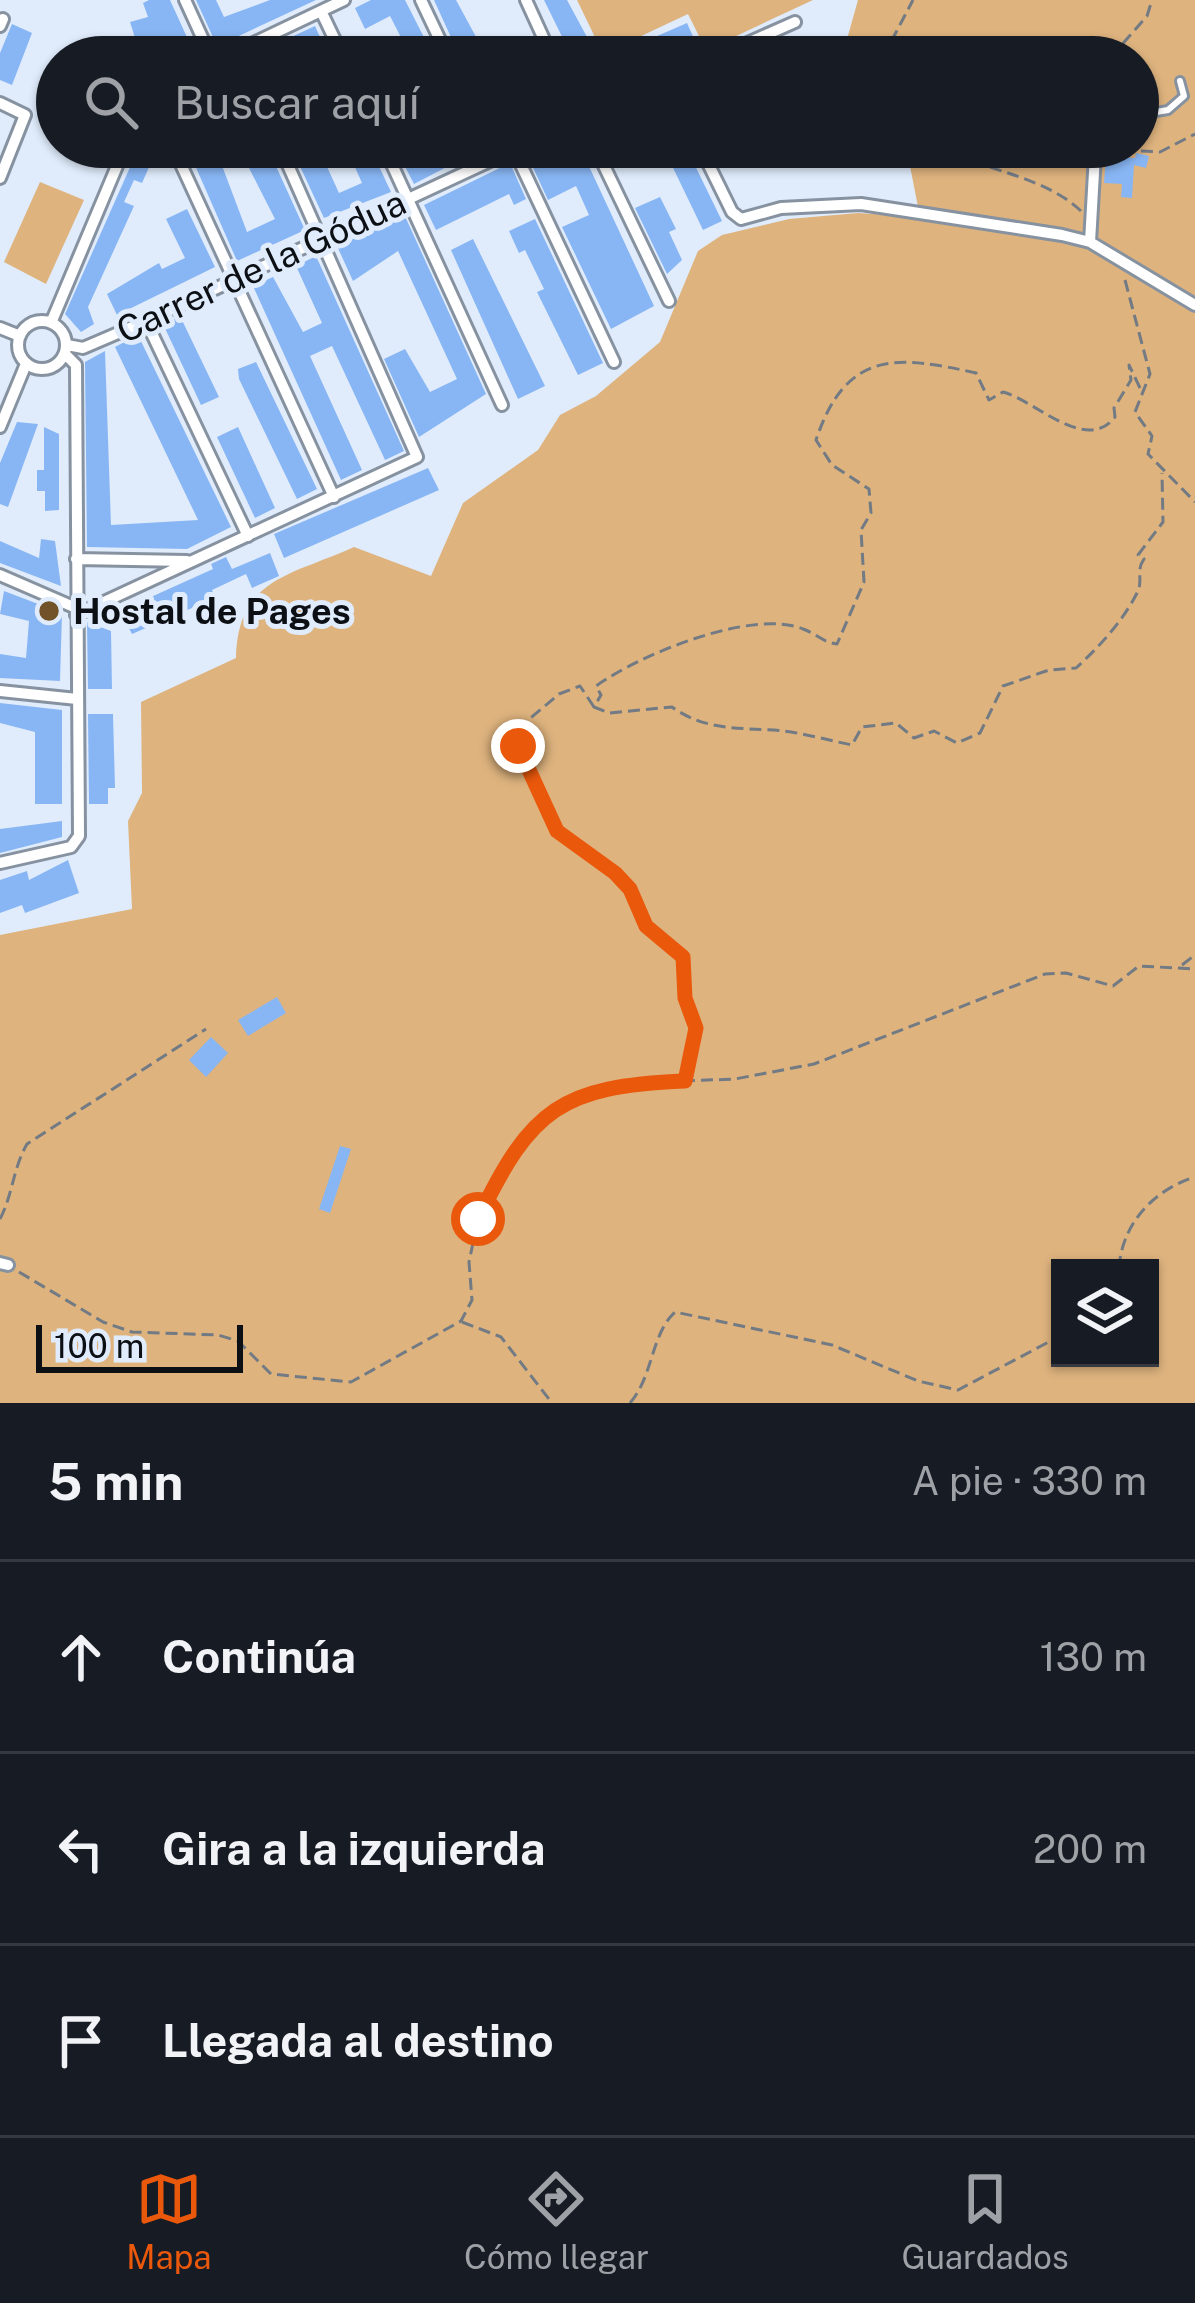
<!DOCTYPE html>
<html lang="es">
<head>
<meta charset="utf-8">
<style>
	body { margin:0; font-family:"Public Sans",sans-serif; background:#20242c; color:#f1f3f6 }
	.controls { position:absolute; right:36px; bottom:36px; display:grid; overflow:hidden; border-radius:0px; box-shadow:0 3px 9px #0004 }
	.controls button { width:108px; height:108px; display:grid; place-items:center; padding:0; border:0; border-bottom:3px solid #363941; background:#171b24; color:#f1f3f6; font:60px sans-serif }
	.scale { position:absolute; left:36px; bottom:30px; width:207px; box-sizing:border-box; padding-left:12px; border:6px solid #0c1015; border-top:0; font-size:33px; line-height:42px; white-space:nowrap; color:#0c1015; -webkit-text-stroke:9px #e0ecfc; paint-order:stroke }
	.stop { position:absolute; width:36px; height:36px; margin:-27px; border:9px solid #ea580c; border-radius:50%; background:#fff }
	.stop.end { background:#ea580c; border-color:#fff; box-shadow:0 3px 12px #0008 }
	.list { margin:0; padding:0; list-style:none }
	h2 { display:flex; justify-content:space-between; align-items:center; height:156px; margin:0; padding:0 48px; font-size:51px }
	h2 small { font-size:39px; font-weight:400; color:#9ea1a6 }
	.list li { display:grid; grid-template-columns:78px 1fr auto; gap:36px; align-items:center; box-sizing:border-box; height:192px; padding:0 48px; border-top:3px solid #363941 }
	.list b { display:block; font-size:45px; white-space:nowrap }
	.list em { font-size:39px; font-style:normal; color:#9ea1a6 }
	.icon { flex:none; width:66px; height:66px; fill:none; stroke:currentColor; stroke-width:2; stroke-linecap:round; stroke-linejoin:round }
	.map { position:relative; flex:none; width:1195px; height:1403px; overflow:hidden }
	.search { position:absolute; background:#171b24; box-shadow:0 3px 9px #0004; left:36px; right:36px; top:36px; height:132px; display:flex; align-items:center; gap:30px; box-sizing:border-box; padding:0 42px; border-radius:66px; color:#9ea1a6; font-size:45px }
	.sheet { height:732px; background:#171b24 }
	nav { display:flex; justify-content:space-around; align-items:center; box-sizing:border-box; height:168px; border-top:3px solid #363941; background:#171b24; font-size:33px; color:#9ea1a6 }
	nav a { display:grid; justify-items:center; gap:6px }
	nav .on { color:#ea580c }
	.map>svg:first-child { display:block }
	.green { fill:#deb37e; fill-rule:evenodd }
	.building { fill:#88b6f4 }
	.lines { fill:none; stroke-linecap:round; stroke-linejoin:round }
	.service-casing { stroke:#8792a1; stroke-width:12 }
	.minor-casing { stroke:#8792a1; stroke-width:16 }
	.path { stroke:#727a84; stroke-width:3; stroke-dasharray:12 6; stroke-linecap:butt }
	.service { stroke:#fff; stroke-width:6 }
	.minor { stroke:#fff; stroke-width:10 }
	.route { stroke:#ea580c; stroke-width:15 }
	.poi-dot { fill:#725228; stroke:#e0ecfc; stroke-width:4.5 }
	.labels { text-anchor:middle; stroke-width:10; stroke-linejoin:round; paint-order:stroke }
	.street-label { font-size:36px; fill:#0c1015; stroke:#e0ecfc }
	.poi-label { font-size:36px; font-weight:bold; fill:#0c1015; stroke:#e0ecfc; text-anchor:start }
</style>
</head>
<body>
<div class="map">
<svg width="1195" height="1403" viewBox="0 0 1195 1403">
	<rect width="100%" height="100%" fill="#e0ecfc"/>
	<path class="green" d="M577,0H813L706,50L688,14L603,54Z
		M858,0H1195V1403H0V935L132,909L128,821L142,793L141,702L236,658C238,578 290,576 354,547L431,576L463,503L538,450L560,415L596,396L660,342L698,251L722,235L789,219L858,213L920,217L910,166L868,147H1138V57H842ZM1060,1268H1150V1358H1060Z
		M40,182L84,200L46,284L4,262Z"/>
	<path class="building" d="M149,0H170L196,57H153L144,38L136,41L130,22L148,17L143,3Z
		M196,0H216L224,17L270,0H316L217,46Z
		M371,0H405L434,57H411L390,16L365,29L355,8Z
		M434,0H456L487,57H460Z
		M544,0H567L594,50L572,57Z
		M687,23L695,41L660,57H609Z
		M12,24L32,33L12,85L0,80V53Z
		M315,26L329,57H248L272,46Z
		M139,147H158L142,183L134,180L124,202L134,206L88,307L94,324L81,332L65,314Z
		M187,147H215L247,232L275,219L247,164L270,153L305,230L237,261Z
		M291,147H318L339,193L362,183L346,147H370L391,192L324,218Z
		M395,147H485L414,184Z
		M552,147H580L654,306L611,329L562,227L589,215L576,186L548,200L529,159Z
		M663,147H686L722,221L703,230Z
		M1136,153L1149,156L1146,168L1134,165L1132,198L1121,197L1122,184L1104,183L1106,156L1135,158Z
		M510,163L526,199L514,205L509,194L436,230L424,205Z
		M660,197L676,229L669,232L682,260L667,274L635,208Z
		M187,209L215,267L117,315L107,294L159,263L162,269L185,258L166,219Z
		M404,214L486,394L419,437L384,359L405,349L430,392L457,379L398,251L353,281L337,246Z
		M535,219L603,363L578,375L537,292L544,289L525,250L519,253L509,231Z
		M473,239L545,386L518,399L451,250Z
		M316,256L404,451L385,460L332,346L310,356L362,470L341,480L253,286L273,277L303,332L322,323L296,266Z
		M180,316L219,397L201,405L163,324Z
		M138,335L231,527L187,549L87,547L85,362L105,351L111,525L198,520L115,347Z
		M256,362L317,489L297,499L239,379L238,369Z
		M17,422L38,424L8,507L0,504V463Z
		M44,427L59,434V510L45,511V491H37V470H44Z
		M238,427L275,508L255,518L217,437Z
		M428,468L439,490L284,558L274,534Z
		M41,539L55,541L61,586L0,563V541L39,558Z
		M270,553L279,576L252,588L246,574L212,590L215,598L132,634L120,611L213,569L211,564L226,557L232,569Z
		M4,591L62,613L60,681L0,678V654L26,658L29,621L0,614Z
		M87,622L111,631L112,689H88Z
		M0,703L62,710V804H35V732L0,723Z
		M88,714H113L115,788H108V804H89Z
		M62,821V837L0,853V829Z
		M68,860L79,893L25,913L22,905L0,913V880L27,871L29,880Z
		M277,997L286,1013L248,1036L238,1020Z
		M211,1037L228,1053L206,1077L189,1060Z
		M340,1146L351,1149L330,1213L319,1209Z"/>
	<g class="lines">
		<defs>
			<path id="service" d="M1138,115L1168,110L1184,96L1180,81"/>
			<path id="minor" d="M185,0L211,57
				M421,0L448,57
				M526,0L552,57
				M321,11L343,57
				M0,26L3,19
				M224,57L344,0
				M716,57L795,22
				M0,103L25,115L0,178
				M173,147L334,497
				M384,147L502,405
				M595,147L669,301
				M700,147L732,212L741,219L781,208L861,204L1062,235L1090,242L1195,305
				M514,150L614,362
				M1090,242L1095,155
				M146,321L248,536
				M18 345a24 24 0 1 1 48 0a24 24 0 1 1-48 0Z
				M51,323L125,147
				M0,328L20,336
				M67,345L83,348L146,321L520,147
				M0,427L26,364
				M76,559L187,561
				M0,575L76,608
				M76,615L417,457L280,147
				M0,691L77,699
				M0,863L71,847L79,836L76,365L65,354
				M0,1263L8,1265"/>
		</defs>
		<use href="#service" class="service-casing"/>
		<use href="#minor" class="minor-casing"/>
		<path class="path" d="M883,57L913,0
			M1111,57L1147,16L1152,0
			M940,147C985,171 1044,176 1081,211
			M1105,149L1160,152L1195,134
			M1125,280L1150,374L1135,412L1152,436L1148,454L1195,502
			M1140,388L1129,365L1131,380L1114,408L1115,417C1086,454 1036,401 1003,392L989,400L976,373C896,355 846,350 816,440L832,465L869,489L871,513L861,530L864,582L837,644C822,642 817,634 803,629C752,608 639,655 596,686L601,695L594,707L609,713L672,707C704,730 738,728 774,730C800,732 827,740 852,745L862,727L896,723L914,738L934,731L957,743L980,733L1003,686L1049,670L1076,668C1099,647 1123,621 1137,593C1144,579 1135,572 1144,559L1138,555L1163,522L1162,473
			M594,707L580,686L559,694L520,727L518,746L557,831L615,873L630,889L646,926L686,962L685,998L696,1028L685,1079
			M1182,965L1195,955
			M0,1219C13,1194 13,1168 27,1144L206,1029
			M1119,1268C1122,1224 1153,1190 1195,1177
			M19,1272L103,1322L132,1332L218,1335L238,1341L271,1374L351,1382L461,1321L472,1300L469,1262L478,1219L503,1167L543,1115L585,1092L634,1083L735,1079L814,1064L1045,974L1066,973L1113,986L1139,966L1195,969
			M462,1322L501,1337L552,1403
			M630,1403C653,1377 651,1334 675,1312L832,1345L918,1381L958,1390L1060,1336"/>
		<use href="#service" class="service"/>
		<use href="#minor" class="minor"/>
	</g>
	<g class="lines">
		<path class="route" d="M478,1219C531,1108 562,1086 685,1081L696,1028L685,998L683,957L646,926L630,889L615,873L557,831L518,746"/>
	</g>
	<circle class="poi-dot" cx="49" cy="611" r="12"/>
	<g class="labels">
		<g class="street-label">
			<text transform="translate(261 266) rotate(-25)" y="13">Carrer de la Gódua</text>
		</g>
		<g class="poi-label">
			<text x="73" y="624">Hostal de Pages</text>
		</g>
	</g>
</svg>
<div class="controls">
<button><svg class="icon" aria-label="layers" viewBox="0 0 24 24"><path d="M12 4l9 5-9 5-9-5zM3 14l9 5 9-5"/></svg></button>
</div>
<div class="scale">100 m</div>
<div class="stop" style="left:478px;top:1219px"></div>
<div class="stop end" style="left:518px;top:746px"></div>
<div class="search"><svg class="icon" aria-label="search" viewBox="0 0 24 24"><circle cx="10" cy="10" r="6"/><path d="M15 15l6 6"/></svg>Buscar aquí</div>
</div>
<section class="sheet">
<h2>5 min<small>A pie · 330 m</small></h2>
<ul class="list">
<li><svg class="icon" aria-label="ahead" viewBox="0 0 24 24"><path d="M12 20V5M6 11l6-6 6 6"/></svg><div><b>Continúa</b></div><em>130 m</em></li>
<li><svg class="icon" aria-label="left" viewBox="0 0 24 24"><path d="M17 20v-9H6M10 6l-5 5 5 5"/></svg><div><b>Gira a la izquierda</b></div><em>200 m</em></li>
<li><svg class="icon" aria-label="arrive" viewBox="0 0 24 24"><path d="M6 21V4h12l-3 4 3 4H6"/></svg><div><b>Llegada al destino</b></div></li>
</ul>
</section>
<nav>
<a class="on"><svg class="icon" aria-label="map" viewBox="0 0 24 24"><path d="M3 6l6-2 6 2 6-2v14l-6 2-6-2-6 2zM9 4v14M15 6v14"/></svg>Mapa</a>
<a><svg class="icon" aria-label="directions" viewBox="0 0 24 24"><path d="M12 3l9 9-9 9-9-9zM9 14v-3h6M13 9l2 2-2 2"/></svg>Cómo llegar</a>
<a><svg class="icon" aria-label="saved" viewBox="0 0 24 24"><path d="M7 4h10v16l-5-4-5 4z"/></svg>Guardados</a>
</nav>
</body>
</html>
